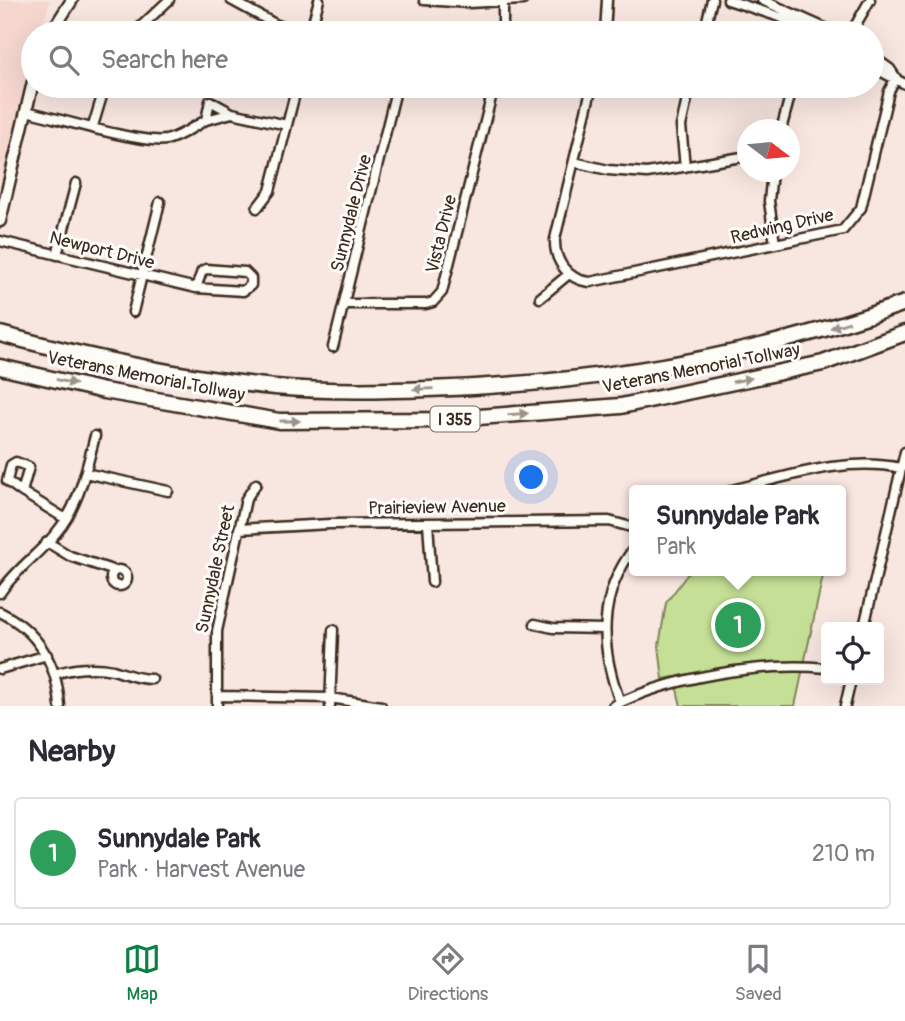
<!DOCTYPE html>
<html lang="en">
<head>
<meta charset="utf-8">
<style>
	body { margin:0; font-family:Pangolin,sans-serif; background:#f2f2f3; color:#2b2b33 }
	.controls { position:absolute; right:21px; bottom:21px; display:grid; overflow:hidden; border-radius:7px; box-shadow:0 7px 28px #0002 }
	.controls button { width:63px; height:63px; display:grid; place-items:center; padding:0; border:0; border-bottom:2px solid #e1e1e2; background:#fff; color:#2b2b33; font:35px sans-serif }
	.compass { position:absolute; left:737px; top:119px; width:63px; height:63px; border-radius:50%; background:#fff; box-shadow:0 7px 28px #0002; rotate:106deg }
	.you { position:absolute; left:532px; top:478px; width:24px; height:24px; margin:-18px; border:5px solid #fff; border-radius:50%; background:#1a73e8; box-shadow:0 0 0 10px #1a73e833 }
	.badge { display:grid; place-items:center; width:46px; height:46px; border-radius:50%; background:#0b8043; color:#fff; font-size:23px; font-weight:700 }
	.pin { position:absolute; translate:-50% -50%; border:4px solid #fff; box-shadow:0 2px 7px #0006 }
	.popup { position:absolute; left:629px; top:485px; width:217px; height:91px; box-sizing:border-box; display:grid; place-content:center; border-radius:7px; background:#fff; filter:drop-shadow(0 2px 5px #0005); font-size:23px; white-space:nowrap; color:#7c7c81 }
	.popup b { font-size:26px; color:#2b2b33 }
	.popup::after { content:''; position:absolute; left:50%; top:100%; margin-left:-14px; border:14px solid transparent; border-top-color:#fff }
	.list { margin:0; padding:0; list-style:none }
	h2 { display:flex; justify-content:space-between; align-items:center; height:91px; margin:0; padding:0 28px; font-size:30px }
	h2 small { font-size:23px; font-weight:400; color:#7c7c81 }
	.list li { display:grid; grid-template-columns:46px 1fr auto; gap:21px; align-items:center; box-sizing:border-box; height:112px; margin:0 14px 14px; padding:0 14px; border:2px solid #e1e1e2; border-radius:7px }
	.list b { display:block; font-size:26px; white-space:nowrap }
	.list p { margin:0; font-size:23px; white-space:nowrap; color:#7c7c81 }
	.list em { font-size:23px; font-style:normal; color:#7c7c81 }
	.icon { flex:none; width:38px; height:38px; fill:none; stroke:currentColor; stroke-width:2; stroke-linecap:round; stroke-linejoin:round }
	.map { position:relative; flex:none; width:905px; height:706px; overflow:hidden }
	.search { position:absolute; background:#fff; box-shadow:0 7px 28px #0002; left:21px; right:21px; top:21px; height:77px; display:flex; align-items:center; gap:18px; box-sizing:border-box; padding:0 24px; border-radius:38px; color:#7c7c81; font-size:26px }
	.sheet { height:217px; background:#fff }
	nav { display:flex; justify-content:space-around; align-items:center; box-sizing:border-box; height:98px; border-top:2px solid #e1e1e2; background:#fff; font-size:19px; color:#7c7c81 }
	nav a { display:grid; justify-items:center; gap:4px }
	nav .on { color:#0b8043 }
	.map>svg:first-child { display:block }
	.built { fill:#f5d7d0 }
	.green { fill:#c5e096; stroke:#80855a; stroke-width:2 }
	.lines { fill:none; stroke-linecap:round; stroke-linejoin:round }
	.minor-casing { stroke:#3b2a1e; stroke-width:13 }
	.tertiary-casing { stroke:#3b2a1e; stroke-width:15 }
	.motorway-casing { stroke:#3b2a1e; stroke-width:19 }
	.minor { stroke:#fdfcf7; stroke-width:8 }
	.tertiary { stroke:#fdfcf7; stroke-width:10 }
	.motorway { stroke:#fdfcf7; stroke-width:14 }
	.oneway { fill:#9c938a }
	.labels { text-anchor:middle; stroke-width:6; stroke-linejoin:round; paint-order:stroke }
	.shield { fill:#fdfcf7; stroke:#75695f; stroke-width:2 }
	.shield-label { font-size:16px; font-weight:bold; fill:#3b2a1e }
	.street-label { font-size:18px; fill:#3b2a1e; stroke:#fdfcf7 }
</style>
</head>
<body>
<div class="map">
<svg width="905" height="706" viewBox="0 0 905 706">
	<rect width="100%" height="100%" fill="#f8e6e0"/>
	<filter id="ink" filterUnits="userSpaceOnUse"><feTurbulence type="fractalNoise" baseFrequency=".0143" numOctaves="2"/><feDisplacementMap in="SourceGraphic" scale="14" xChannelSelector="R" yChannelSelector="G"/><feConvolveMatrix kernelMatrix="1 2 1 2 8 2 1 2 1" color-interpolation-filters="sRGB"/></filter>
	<g filter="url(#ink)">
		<path class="built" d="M0,0H50L41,33H33V62L0,188Z"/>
		<path class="green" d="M690,571H824L795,706H681L674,677L663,679L659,646L666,603Z"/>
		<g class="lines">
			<defs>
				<path id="minor" d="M231,0L275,24L300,33
					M424,0L469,3L523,0
					M503,0V33
					M728,0L780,17L816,33
					M762,0L836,33
					M134,33L169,0
					M310,33L319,0
					M605,33L607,0
					M704,33L712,0
					M851,33L870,0
					M872,56L890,69L896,78
					M872,67L905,84
					M592,86L555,239C554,260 567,280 590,282L843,230L861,208L889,91L896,78
					M26,111C56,118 141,144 166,140C180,137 193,127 206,120L210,101L232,113L287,125
					M206,120L232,113
					M93,126L105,86
					M781,130L790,96
					M574,162L608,170L647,173L748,156
					M685,167L681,126L690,86
					M772,172L769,201L775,244
					M257,208L270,191L297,86
					M0,241L196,288
					M57,255L76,183
					M206,269L245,272L251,278V285L243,291L196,288L202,271Z
					M540,298L569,274
					M345,304H426L433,302L442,292L494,86
					M133,312L160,202
					M333,347L397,86
					M85,473L168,491
					M732,490C787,477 844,456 901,468
					M22,492L7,481L11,465L16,462L29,467L22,492L66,519
					M428,523L432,582
					M239,529L330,524L609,521L635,528
					M47,542L70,556L115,571
					M111 578a8 8 0 1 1 16 0a8 8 0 1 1-16 0Z
					M0,593C16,569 38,555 56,533C79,506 86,470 95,436
					M0,612C38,631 57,664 60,706
					M535,624L553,628L605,629
					M864,627L905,452
					M0,669L47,655
					M55,674C72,668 95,666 113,670C127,674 136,679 152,679
					M218,696L330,698L381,706
					M620,702C600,648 597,595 635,547
					M217,706V631L246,499L256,484
					M330,706L333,630
					M613,706C670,677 762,662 826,668
					M845,706L851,680"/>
				<path id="tertiary" d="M51,33L72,0
					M0,221L33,82"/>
				<path id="motorway" d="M0,334C90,358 182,378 275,387C326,392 377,391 428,389C590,384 752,358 905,303
					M0,367L104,391L279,421L440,420L621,406L823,363L905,333"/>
			</defs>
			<use href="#minor" class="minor-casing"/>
			<use href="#tertiary" class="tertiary-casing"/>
			<use href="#motorway" class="motorway-casing"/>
			<use href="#minor" class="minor"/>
			<use href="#tertiary" class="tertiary"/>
			<use href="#motorway" class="motorway"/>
		</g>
		<defs><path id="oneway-solid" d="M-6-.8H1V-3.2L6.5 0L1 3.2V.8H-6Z" transform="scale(1.75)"/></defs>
		<g class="oneway">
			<use href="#oneway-solid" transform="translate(840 325) rotate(162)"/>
			<use href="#oneway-solid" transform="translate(742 380) rotate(-12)"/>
			<use href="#oneway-solid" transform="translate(66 382) rotate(14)"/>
			<use href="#oneway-solid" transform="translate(423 389) rotate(178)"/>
			<use href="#oneway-solid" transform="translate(518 414) rotate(-4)"/>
			<use href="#oneway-solid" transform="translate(290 421)"/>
		</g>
	</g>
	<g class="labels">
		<rect class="shield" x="430.5" y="406.5" width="49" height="25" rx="5"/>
		<g class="shield-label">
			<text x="455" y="425">I 355</text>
		</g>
		<g class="street-label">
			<text transform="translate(351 213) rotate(-76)" y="6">Sunnydale Drive</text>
			<text transform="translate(782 226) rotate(-13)" y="6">Redwing Drive</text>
			<text transform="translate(441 234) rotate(-76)" y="6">Vista Drive</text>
			<text transform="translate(102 250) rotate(14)" y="6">Newport Drive</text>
			<text transform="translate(701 368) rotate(-11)" y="6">Veterans Memorial Tollway</text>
			<text transform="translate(146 376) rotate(11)" y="6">Veterans Memorial Tollway</text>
			<text transform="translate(437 507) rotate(-1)" y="6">Prairieview Avenue</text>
			<text transform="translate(215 569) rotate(-78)" y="6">Sunnydale Street</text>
		</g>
	</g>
</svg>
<div class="controls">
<button><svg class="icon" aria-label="locate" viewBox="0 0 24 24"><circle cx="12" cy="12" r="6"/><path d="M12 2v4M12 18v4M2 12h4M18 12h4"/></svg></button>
</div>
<svg class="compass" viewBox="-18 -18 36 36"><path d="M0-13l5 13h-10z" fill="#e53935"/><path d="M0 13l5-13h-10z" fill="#7c7c81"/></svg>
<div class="you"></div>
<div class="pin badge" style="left:738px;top:625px;background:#2e9e5b">1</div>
<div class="popup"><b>Sunnydale Park</b>Park</div>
<div class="search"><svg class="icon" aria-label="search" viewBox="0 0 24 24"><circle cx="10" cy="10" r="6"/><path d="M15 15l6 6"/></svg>Search here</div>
</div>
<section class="sheet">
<h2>Nearby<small></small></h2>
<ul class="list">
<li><span class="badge" style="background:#2e9e5b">1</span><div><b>Sunnydale Park</b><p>Park · Harvest Avenue</p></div><em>210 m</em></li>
</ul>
</section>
<nav>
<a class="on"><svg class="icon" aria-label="map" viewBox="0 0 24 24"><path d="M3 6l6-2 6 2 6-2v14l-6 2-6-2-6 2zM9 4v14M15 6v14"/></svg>Map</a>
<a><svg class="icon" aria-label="directions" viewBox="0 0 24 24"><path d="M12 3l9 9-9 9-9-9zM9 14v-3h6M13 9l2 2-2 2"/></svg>Directions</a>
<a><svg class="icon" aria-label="saved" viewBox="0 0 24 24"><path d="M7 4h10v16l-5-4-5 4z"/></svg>Saved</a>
</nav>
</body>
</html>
